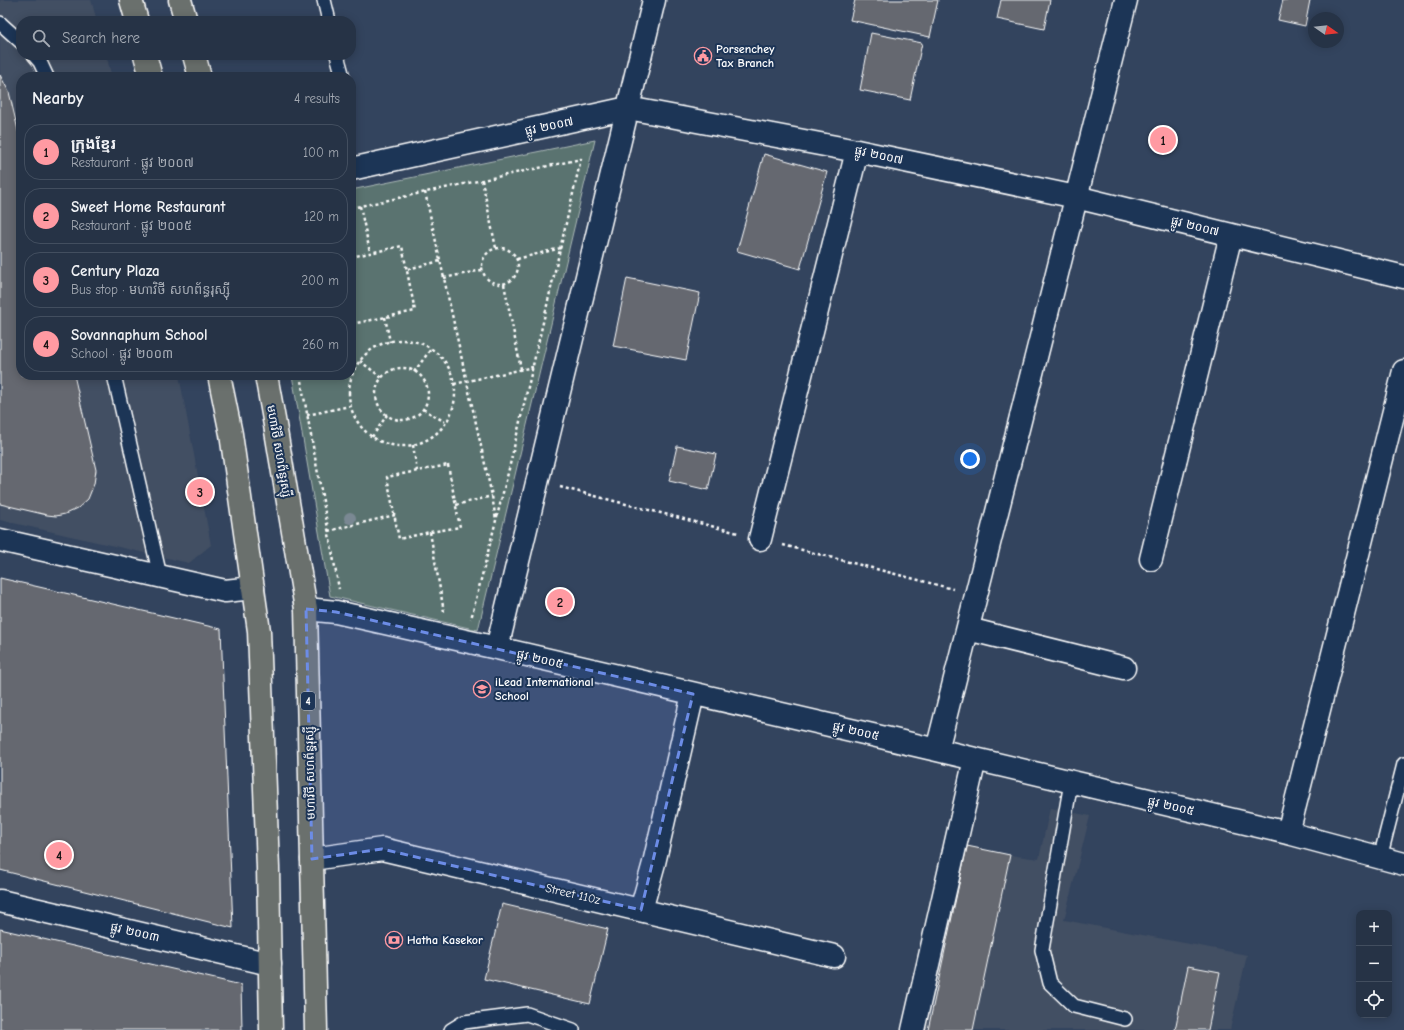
<!DOCTYPE html>
<html lang="en">
<head>
<meta charset="utf-8">
<style>
	body { margin:0; font-family:"Comic Neue","Noto Sans Khmer",sans-serif; background:#323f51; color:#f1f3f6 }
	.controls { position:absolute; right:12px; bottom:12px; display:grid; overflow:hidden; border-radius:8px; box-shadow:0 2px 10px #0003 }
	.controls button { width:36px; height:36px; display:grid; place-items:center; padding:0; border:0; border-bottom:1px solid #424e5f; background:#263346; color:#f1f3f6; font:20px sans-serif }
	.compass { position:absolute; left:1308px; top:12px; width:36px; height:36px; border-radius:50%; background:#263346; box-shadow:0 2px 10px #0003; rotate:104deg }
	.you { position:absolute; left:970px; top:459px; width:14px; height:14px; margin:-10px; border:3px solid #fff; border-radius:50%; background:#1a73e8; box-shadow:0 0 0 6px #1a73e833 }
	.badge { display:grid; place-items:center; width:26px; height:26px; border-radius:50%; background:#ff9aa2; color:#111; font-size:13px; font-weight:700 }
	.pin { position:absolute; translate:-50% -50%; border:2px solid #fff; box-shadow:0 1px 4px #0006 }
	.list { margin:0; padding:0; list-style:none }
	h2 { display:flex; justify-content:space-between; align-items:center; height:52px; margin:0; padding:0 16px; font-size:17px }
	h2 small { font-size:13px; font-weight:400; color:#a4aab3 }
	.list li { display:grid; grid-template-columns:26px 1fr auto; gap:12px; align-items:center; box-sizing:border-box; height:56px; margin:0 8px 8px; padding:0 8px; border:1px solid #424e5f; border-radius:16px }
	.list b { display:block; font-size:15px; white-space:nowrap }
	.list p { margin:0; font-size:13px; white-space:nowrap; color:#a4aab3 }
	.list em { font-size:13px; font-style:normal; color:#a4aab3 }
	.icon { flex:none; width:22px; height:22px; fill:none; stroke:currentColor; stroke-width:2; stroke-linecap:round; stroke-linejoin:round }
	.map { position:relative; flex:none; width:1404px; height:1030px; overflow:hidden }
	.search { position:absolute; background:#263346; box-shadow:0 2px 10px #0003; left:16px; top:16px; width:340px; height:44px; display:flex; align-items:center; gap:10px; box-sizing:border-box; padding:0 14px; border-radius:16px; color:#a4aab3; font-size:15px }
	.panel { position:absolute; background:#263346; box-shadow:0 2px 10px #0003; left:16px; top:72px; width:340px; height:308px; border-radius:16px }
	.map>svg:first-child { display:block }
	.built { fill:#424f63 }
	.green { fill:#5a736f; stroke:#acb9b7 }
	.building { fill:#65686f; stroke:#fff }
	.lines { fill:none; stroke-linecap:round; stroke-linejoin:round }
	.service-casing { stroke:#fff; stroke-width:16 }
	.minor-casing { stroke:#fff; stroke-width:25 }
	.trunk-casing { stroke:#fff; stroke-width:25 }
	.path { stroke:#fff; stroke-width:2.5; stroke-dasharray:3 3; stroke-linecap:butt }
	.service { stroke:#1d3557; stroke-width:13 }
	.minor { stroke:#1d3557; stroke-width:22 }
	.trunk { stroke:#6b706d; stroke-width:22 }
	.tree { fill:#7a8893 }
	.marked { fill:#6c8ce6; fill-opacity:0.2; stroke:#6c8ce6; stroke-width:3; stroke-dasharray:8 5; stroke-linejoin:round }
	.labels { text-anchor:middle; stroke-width:4; stroke-linejoin:round; paint-order:stroke }
	.shield { fill:#1d3557; stroke:#bbc2cd; stroke-width:1 }
	.shield-label { font-size:11px; font-weight:bold; fill:#fff }
	.poi-label { font-size:12px; font-weight:bold; fill:#fff; stroke:#1d3557; text-anchor:start }
	.street-label { font-size:12px; fill:#fff; stroke:#1d3557 }
</style>
</head>
<body>
<div class="map">
<svg width="1404" height="1030" viewBox="0 0 1404 1030">
	<rect width="100%" height="100%" fill="#33445e"/>
	<filter id="ink" filterUnits="userSpaceOnUse"><feTurbulence type="fractalNoise" baseFrequency=".025" numOctaves="2"/><feDisplacementMap in="SourceGraphic" scale="8" xChannelSelector="R" yChannelSelector="G"/><feConvolveMatrix kernelMatrix="1 2 1 2 8 2 1 2 1" color-interpolation-filters="sRGB"/></filter>
	<g filter="url(#ink)">
		<path class="built" d="M0,0H91L97,21H21V55H106L112,77H21V375H179L211,545L189,563L0,520Z
			M1050,808L1090,816L1064,920L1247,955L1230,1030H918L960,844L1010,855L1039,859Z"/>
		<path class="green" d="M595,140L478,630L330,596L292,375H351V190Z"/>
		<path class="building" d="M855,0H938L930,37L850,20Z
			M1001,0H1050L1044,29L997,19Z
			M1283,0H1310L1305,26L1278,20Z
			M871,33L922,43L910,100L860,90Z
			M0,75L9,92L21,143V375H74L96,470L94,484L88,499L78,508L65,514L56,516L47,515L0,504Z
			M764,154L827,172L800,269L737,251Z
			M627,278L700,293L686,360L613,346Z
			M677,446L716,454L708,490L669,481Z
			M0,578L221,629L233,928L0,870Z
			M967,846L1010,855L973,1030H928Z
			M502,904L608,929L590,1004L484,979Z
			M0,929L241,985L242,1030H0Z
			M1188,966L1220,972L1208,1030H1175Z"/>
		<g class="lines">
			<defs>
				<path id="service" d="M324,0L329,21
					M0,23L21,42
					M34,55L40,62L47,77
					M337,55L343,77
					M114,375L160,576
					M1071,782L1042,950L1050,983L1074,1006L1125,1019
					M1380,858L1404,764
					M451,1030L464,1022L527,1014L573,1030"/>
				<path id="minor" d="M351,169L628,108L857,151L1076,197L1404,277
					M760,539L857,151
					M0,540L225,591L253,588
					M1151,559L1231,235
					M306,609L336,612L497,648L937,750L1288,833L1404,864
					M968,629L1124,668
					M497,648L654,0
					M937,750L1126,0
					M1288,833L1404,371
					M312,859L382,849L834,956
					M0,901L270,964
					M641,910L654,863L693,694
					M913,1030L975,759"/>
				<path id="trunk" d="M131,0L137,21
					M180,0L186,21
					M145,55L151,77
					M194,55L200,77
					M219,375L231,434L259,631L268,868L271,1030
					M266,375L275,425L306,609L316,1030"/>
			</defs>
			<use href="#service" class="service-casing"/>
			<use href="#minor" class="minor-casing"/>
			<use href="#trunk" class="trunk-casing"/>
			<path class="path" d="M482,180L496,248
				M425,192L492,496L496,520
				M360,206L370,252
				M351,208L581,159L508,473L471,619
				M482 266a18 18 0 1 1 36 0a18 18 0 1 1-36 0Z
				M351,257L402,246L415,311L352,324L351,320
				M517,259L561,248
				M408,269L440,261
				M444,278L482,270
				M504,284L521,369
				M385,317L390,342
				M349 393a53 53 0 1 1 106 0a53 53 0 1 1-106 0Z
				M360,361L382,378
				M376 394a26 26 0 1 1 52 0a26 26 0 1 1-52 0Z
				M414,372L431,349
				M300,375L339,589
				M454,384L533,367
				M423,409L445,422
				M307,415L350,406
				M372,437L387,415
				M413,445L417,471
				M448,465L460,527L430,532L399,539L387,477Z
				M560,487L738,533
				M456,505L492,496
				M328,531L395,515
				M430,532L444,612
				M783,545L953,589"/>
			<use href="#service" class="service"/>
			<use href="#minor" class="minor"/>
			<use href="#trunk" class="trunk"/>
		</g>
		<circle class="tree" cx="350" cy="518" r="6"/>
	</g>
	<path class="marked" d="M306,609L336,612L693,694L641,910L382,849L312,859Z"/>
	<defs>
		<symbol id="civic-ring" viewBox="-11 -11 22 22"><circle r="9.5" fill="#1d3557" stroke="#ff9aa2" stroke-width="1.5"/><path d="M-.6-6.5H3V-4.5H.6V-3L4-1V1h2V6H-6V1h2V-1L-.6-3ZM-1.2 2.5V6h2.4V2.5Z" fill="#ff9aa2"/></symbol>
		<symbol id="school-ring" viewBox="-11 -11 22 22"><circle r="9.5" fill="#1d3557" stroke="#ff9aa2" stroke-width="1.5"/><path d="M0-5L7-2L0 1L-7-2ZM-4 1L0 2.5L4 1V4Q0 6-4 4Z" fill="#ff9aa2"/></symbol>
		<symbol id="bank-ring" viewBox="-11 -11 22 22"><circle r="9.5" fill="#1d3557" stroke="#ff9aa2" stroke-width="1.5"/><path d="M-6-4H6V4H-6ZM0-2.3a2.3 2.3 0 1 0 0 4.6a2.3 2.3 0 1 0 0-4.6Z" fill="#ff9aa2"/></symbol>
	</defs>
	<g fill-rule="evenodd">
		<use href="#civic-ring" x="693" y="46" width="20" height="20"/>
		<use href="#school-ring" x="472" y="679" width="20" height="20"/>
		<use href="#bank-ring" x="384" y="930" width="20" height="20"/>
	</g>
	<g class="labels">
		<rect class="shield" x="301" y="692" width="14" height="18" rx="3"/>
		<g class="shield-label">
			<text x="308" y="705">4</text>
		</g>
		<g class="poi-label">
			<text x="716" y="53">Porsenchey<tspan x="716" dy="14">Tax Branch</tspan></text>
			<text x="495" y="686">iLead International<tspan x="495" dy="14">School</tspan></text>
			<text x="407" y="944">Hatha Kasekor</text>
		</g>
		<g class="street-label">
			<text transform="translate(549 126) rotate(-12)" y="4">ផ្លូវ ២០០៧</text>
			<text transform="translate(879 155) rotate(12)" y="4">ផ្លូវ ២០០៧</text>
			<text transform="translate(1195 226) rotate(14)" y="4">ផ្លូវ ២០០៧</text>
			<text transform="translate(279 451) rotate(80)" y="4">មហាវិថី សហព័ន្ធរុស្ស៊ី</text>
			<text transform="translate(540 659) rotate(13)" y="4">ផ្លូវ ២០០៥</text>
			<text transform="translate(856 731) rotate(13)" y="4">ផ្លូវ ២០០៥</text>
			<text transform="translate(310 773) rotate(-91)" y="4">មហាវិថី សហព័ន្ធរុស្ស៊ី</text>
			<text transform="translate(1171 806) rotate(13)" y="4">ផ្លូវ ២០០៥</text>
			<text transform="translate(573 894) rotate(13)" y="4">Street 110z</text>
			<text transform="translate(135 932) rotate(13)" y="4">ផ្លូវ ២០០៣</text>
		</g>
	</g>
</svg>
<div class="controls">
<button>+</button>
<button>−</button>
<button><svg class="icon" aria-label="locate" viewBox="0 0 24 24"><circle cx="12" cy="12" r="6"/><path d="M12 2v4M12 18v4M2 12h4M18 12h4"/></svg></button>
</div>
<svg class="compass" viewBox="-18 -18 36 36"><path d="M0-13l5 13h-10z" fill="#e53935"/><path d="M0 13l5-13h-10z" fill="#a4aab3"/></svg>
<div class="you"></div>
<div class="pin badge" style="left:1163px;top:140px">1</div>
<div class="pin badge" style="left:560px;top:602px">2</div>
<div class="pin badge" style="left:200px;top:492px">3</div>
<div class="pin badge" style="left:59px;top:855px">4</div>
<div class="search"><svg class="icon" aria-label="search" viewBox="0 0 24 24"><circle cx="10" cy="10" r="6"/><path d="M15 15l6 6"/></svg>Search here</div>
<section class="panel">
<h2>Nearby<small>4 results</small></h2>
<ul class="list">
<li><span class="badge">1</span><div><b>ក្រុងខ្មែរ</b><p>Restaurant · ផ្លូវ ២០០៧</p></div><em>100 m</em></li>
<li><span class="badge">2</span><div><b>Sweet Home Restaurant</b><p>Restaurant · ផ្លូវ ២០០៥</p></div><em>120 m</em></li>
<li><span class="badge">3</span><div><b>Century Plaza</b><p>Bus stop · មហាវិថី សហព័ន្ធរុស្ស៊ី</p></div><em>200 m</em></li>
<li><span class="badge">4</span><div><b>Sovannaphum School</b><p>School · ផ្លូវ ២០០៣</p></div><em>260 m</em></li>
</ul>
</section>
</div>
</body>
</html>
